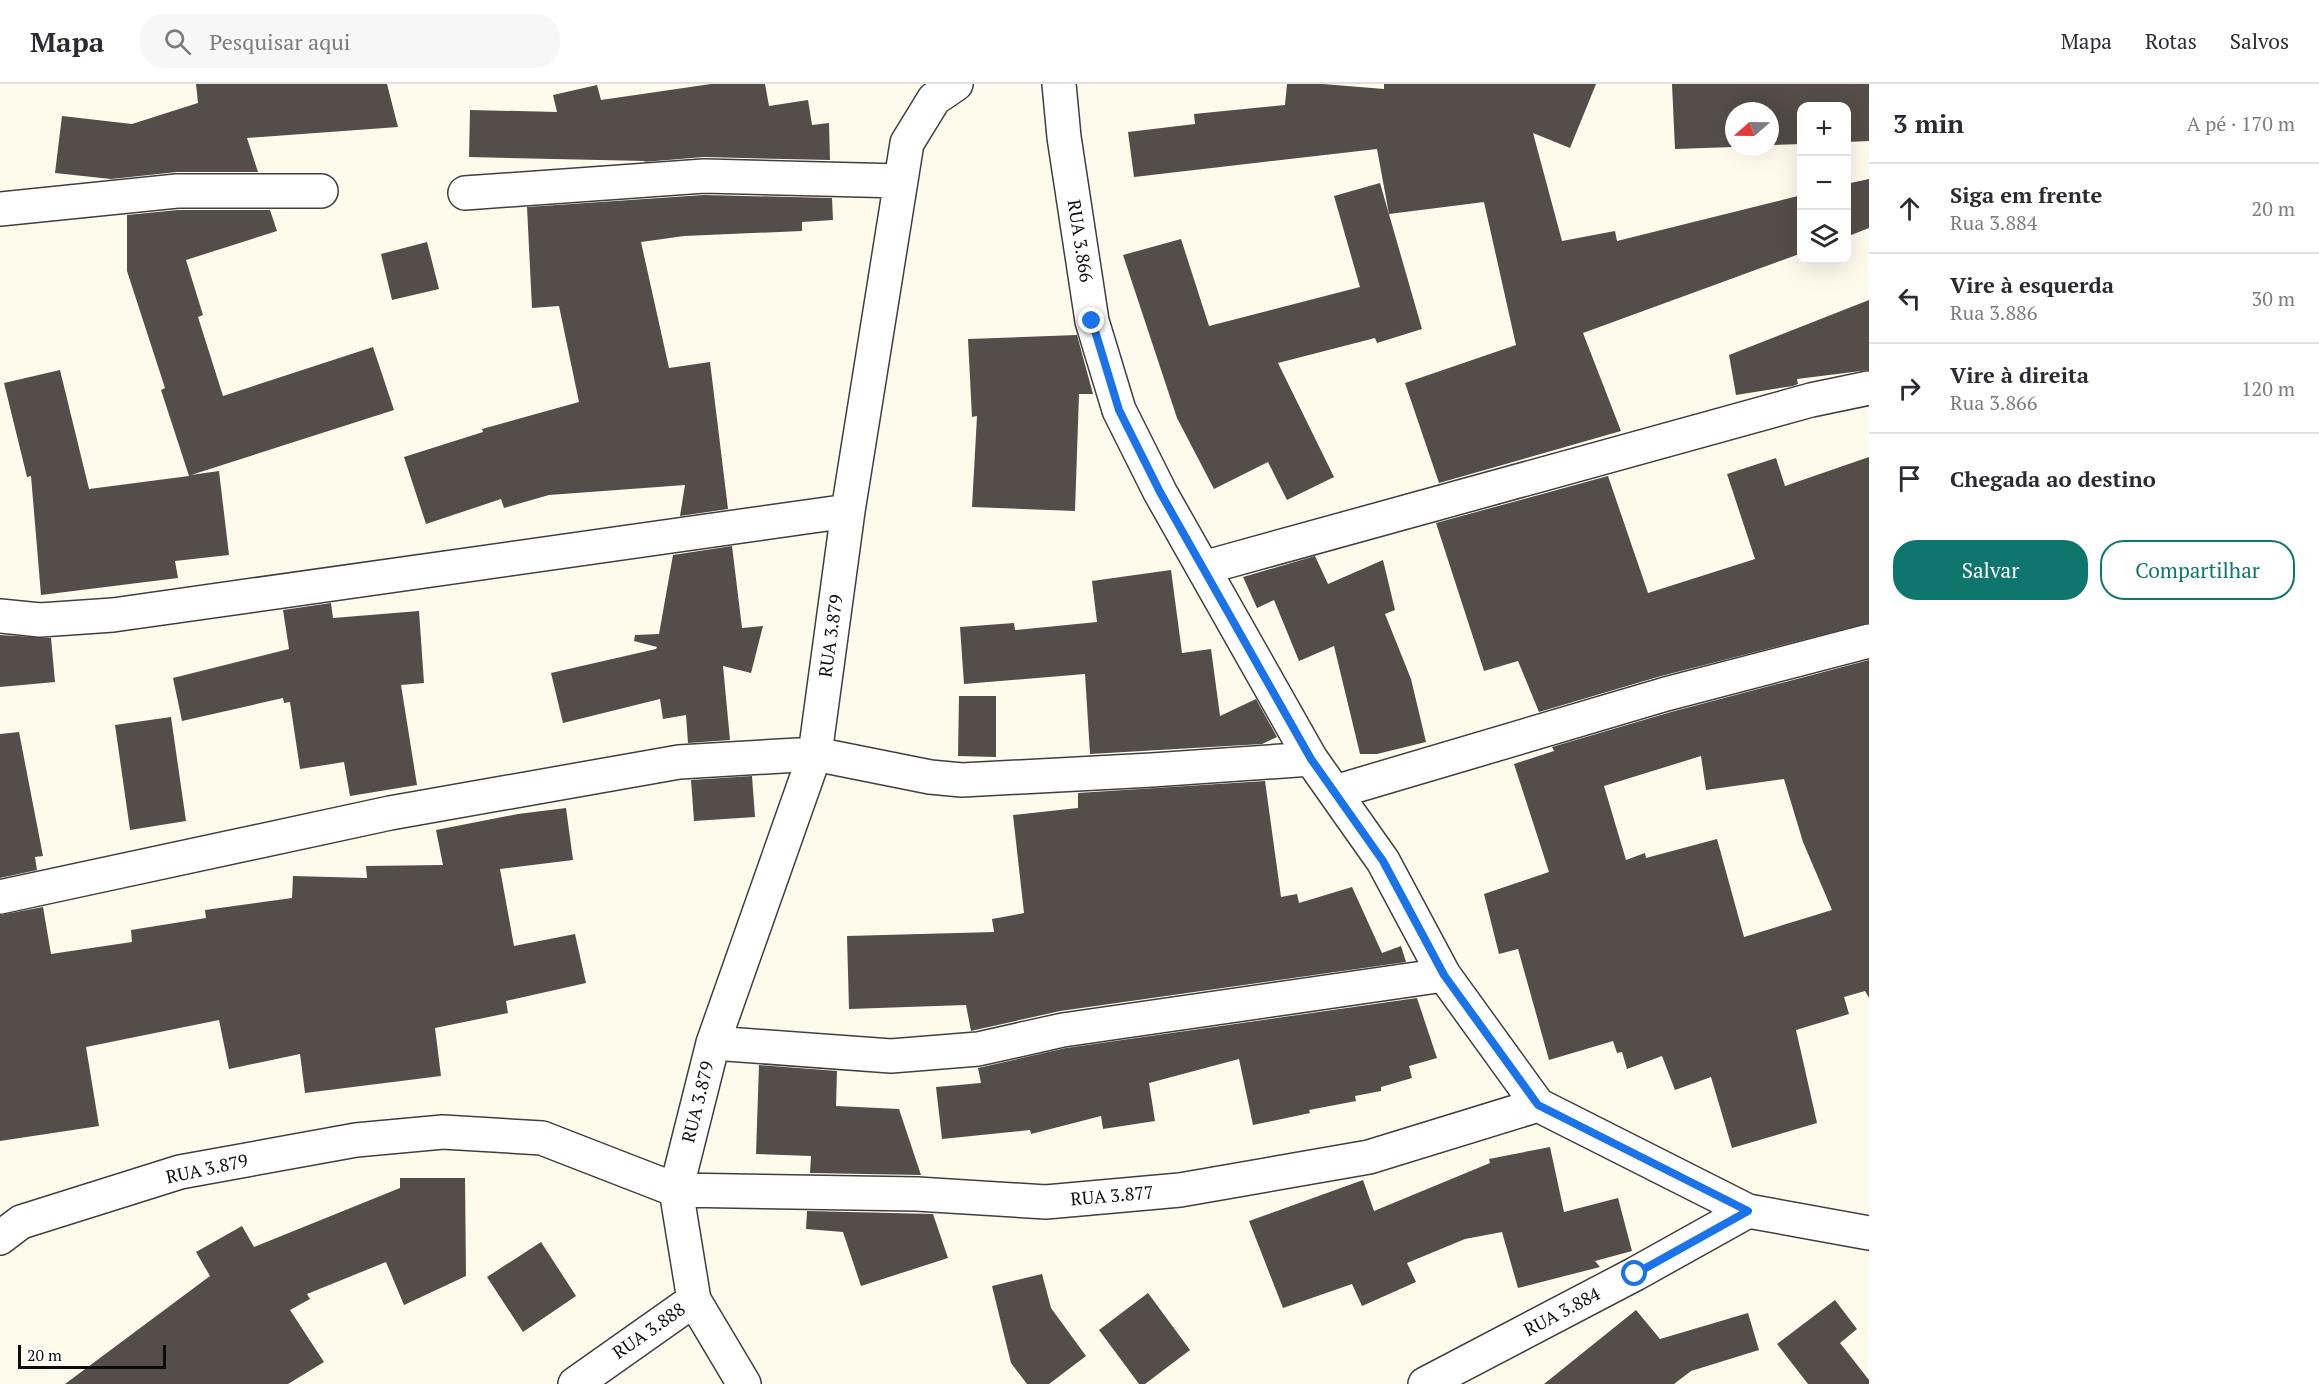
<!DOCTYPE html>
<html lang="pt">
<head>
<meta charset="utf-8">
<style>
	body { margin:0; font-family:"PT Serif",serif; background:#f7f7f7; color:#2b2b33 }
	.controls { position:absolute; right:18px; top:18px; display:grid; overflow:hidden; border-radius:12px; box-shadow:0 6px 24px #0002 }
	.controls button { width:54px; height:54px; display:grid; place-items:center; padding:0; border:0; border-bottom:2px solid #e1e1e2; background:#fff; color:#2b2b33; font:30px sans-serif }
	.compass { position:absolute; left:1725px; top:18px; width:54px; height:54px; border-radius:50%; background:#fff; box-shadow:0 6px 24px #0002; rotate:250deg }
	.scale { position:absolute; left:18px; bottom:15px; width:148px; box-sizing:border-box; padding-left:6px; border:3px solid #0c0c0c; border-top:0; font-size:16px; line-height:21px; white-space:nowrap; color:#0c0c0c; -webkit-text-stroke:4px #fff; paint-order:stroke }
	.stop { position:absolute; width:18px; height:18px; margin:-14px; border:4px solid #1a73e8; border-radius:50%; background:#fff }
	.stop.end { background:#1a73e8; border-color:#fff; box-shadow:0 2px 6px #0008 }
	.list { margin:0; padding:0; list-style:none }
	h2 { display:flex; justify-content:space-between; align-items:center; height:78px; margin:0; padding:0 24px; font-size:26px }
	h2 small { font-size:20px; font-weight:400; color:#7c7c81 }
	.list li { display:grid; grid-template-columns:39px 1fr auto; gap:18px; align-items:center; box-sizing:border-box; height:90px; padding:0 24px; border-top:2px solid #e1e1e2 }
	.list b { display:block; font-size:22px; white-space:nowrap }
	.list p { margin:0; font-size:20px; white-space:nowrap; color:#7c7c81 }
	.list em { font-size:20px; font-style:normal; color:#7c7c81 }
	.actions { display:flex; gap:12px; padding:18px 24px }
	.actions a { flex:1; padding:14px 0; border:2px solid #0f766e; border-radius:24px; text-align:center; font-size:21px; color:#0f766e }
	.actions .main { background:#0f766e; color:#fff }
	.icon { flex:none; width:33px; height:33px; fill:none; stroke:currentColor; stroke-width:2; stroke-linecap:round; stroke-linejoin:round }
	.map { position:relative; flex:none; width:1869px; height:1300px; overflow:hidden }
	header { display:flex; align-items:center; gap:36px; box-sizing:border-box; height:84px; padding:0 30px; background:#fff; border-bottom:2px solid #e1e1e2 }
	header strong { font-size:28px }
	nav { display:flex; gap:33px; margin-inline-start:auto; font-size:21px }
	.search { width:420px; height:54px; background:#f7f7f7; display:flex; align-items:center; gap:15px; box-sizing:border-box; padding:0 21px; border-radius:24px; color:#7c7c81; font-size:22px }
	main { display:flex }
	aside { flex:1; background:#fff }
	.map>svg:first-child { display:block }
	.building { fill:#544d49; fill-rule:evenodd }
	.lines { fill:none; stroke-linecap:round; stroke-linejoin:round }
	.minor-casing { stroke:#3f3f3f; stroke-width:36 }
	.minor { stroke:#fff; stroke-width:33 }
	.route { stroke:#1a73e8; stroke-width:8 }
	.labels { text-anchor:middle; stroke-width:6; stroke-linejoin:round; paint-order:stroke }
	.street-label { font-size:18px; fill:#0c0c0c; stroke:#fff }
</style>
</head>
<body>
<header>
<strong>Mapa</strong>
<div class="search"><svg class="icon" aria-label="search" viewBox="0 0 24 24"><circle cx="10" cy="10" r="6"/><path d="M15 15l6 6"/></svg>Pesquisar aqui</div>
<nav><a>Mapa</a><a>Rotas</a><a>Salvos</a></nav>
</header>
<main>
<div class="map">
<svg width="1869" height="1300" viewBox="0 0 1869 1300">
	<rect width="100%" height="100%" fill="#fefaec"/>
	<path class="building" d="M196,0H387L398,43L247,54L258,88H177L111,95L55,89L62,32L132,40L198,19Z
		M711,0H765L769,22L808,16L812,41L829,39L830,76L704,73L643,78L646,77L469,73L470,26L557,28L553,11L597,1L601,16Z
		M1287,0H1323L1384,5V0H1596L1570,64L1533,49L1562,157L1615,147L1617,157L1802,111V169L1583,249L1621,347L1439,399L1405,299L1516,261L1484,118L1389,130L1377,65L1134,93L1128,48L1195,40L1194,30L1285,21Z
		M1672,0H1869V57L1846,58V22H1802V60L1770,61V27H1734V63L1675,65Z
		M1869,95V144L1846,153V100Z
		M1380,99L1422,245L1377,259L1375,254L1278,279L1334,393L1287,416L1268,378L1214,405L1177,334L1123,171L1181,155L1209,242L1360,203L1334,112Z
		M704,111L832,114L833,136L802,138V147L684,152L641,158L669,284L710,278L728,425L680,432L685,401L549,411L504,424L501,415L426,440L404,373L483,348L482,345L579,318L559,222L532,224L527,123Z
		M178,126H270L277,147L186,176L203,231L198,233L223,312L373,263L394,326L191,391L219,387L229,471L175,477L178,494L41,511L31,392L27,393L4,299L60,286L89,405L189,392L161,306L165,304L127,187V131Z
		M427,158L439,205L392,216L381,170Z
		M1869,216V286L1797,295L1798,300L1793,302L1736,311L1729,271Z
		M1077,251L1093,310H1079L1075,427L972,423L977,332L972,333L968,255Z
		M1869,373V539L1661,592L1539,628L1518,577L1484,587L1436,439L1608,392L1648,509L1755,475L1727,390L1776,374L1785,402Z
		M732,462L742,544L763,542L751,589L723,582L730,656L688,659L686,631L663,635L660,615L563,639L551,589L656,565L657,563L634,557L635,551L659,550L673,471Z
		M1315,472L1328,500L1383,476L1395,526L1385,530L1411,595L1426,658L1377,670H1360L1334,562L1299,577L1274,516L1257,524L1243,493Z
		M1171,486L1182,569L1211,565L1220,632L1256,615L1277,653L1262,660L1090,670L1085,590L964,600L960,543L1014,539L1015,546L1097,538L1092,497Z
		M331,519L333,534L419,527L424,599L401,601L417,701L350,712L344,678L300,685L290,618L284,619L283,614L182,637L173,594L289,565L283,526Z
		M0,551L51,554L55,598L0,603Z
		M1869,576V914L1865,907L1844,913L1849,930L1796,946L1817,1039L1732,1064L1711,993L1675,1006L1662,972L1627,985L1622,968L1617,969L1613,957L1549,976L1518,865L1499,870L1484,810L1549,788L1514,680L1554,667L1552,663L1671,628ZM1701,672L1706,706L1784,695L1803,758L1832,826L1744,853L1717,755L1646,774L1645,769L1626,776L1604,702Z
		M959,612H996V673L958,672Z
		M171,633L186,737L130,746L115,641Z
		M19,648L43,772L35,773L37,786L0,794V650Z
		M752,692L755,733L694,737L691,696Z
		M1265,697L1281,813L1297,810L1299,819L1352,803L1382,869L1401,862L1406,878L1060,927L975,946L971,947L966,921L849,925L847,852L994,848L992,835L1024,829L1013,731L1078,724V709Z
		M566,724L573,776L500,785L514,862L575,850L586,899L506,917L508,929L435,944L441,992L305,1009L300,970L229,985L219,936L86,963L99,1042L0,1057V831L43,823L51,870L132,858L131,846L206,834L205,826L292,814L293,792L367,794L366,782L443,781L436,746L518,730Z
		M1417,914L1437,974L1409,982L1412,994L1381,1003V1007L1355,1012L1356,1017L1309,1026L1310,1029L1253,1041L1239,975L1149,999L1155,1037L1103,1045L1101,1032L1031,1050L1030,1046L942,1055L936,1003L981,999L978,984L1066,964Z
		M759,981L837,987L836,1022L899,1025L921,1091L810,1089L811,1072L756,1070Z
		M1550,1063L1564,1128L1618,1114L1632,1167L1595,1177L1600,1183L1518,1204L1502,1148L1465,1155L1407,1179L1416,1198L1362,1222L1352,1200L1283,1224L1249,1137L1363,1096L1374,1127L1490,1079L1489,1075Z
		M400,1094H465L466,1192L404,1221L386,1178L307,1210L310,1215L290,1226L324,1278L288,1300H65L210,1192L196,1168L242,1142L254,1163L400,1104Z
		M807,1127L933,1130L948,1174L861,1202L843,1148L806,1145Z
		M541,1158L576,1212L523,1248L487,1193Z
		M1042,1190L1051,1224L1086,1272L1049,1300H1027L1011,1279L992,1202Z
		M1148,1209L1190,1266L1145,1300H1139L1099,1246Z
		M1835,1216L1857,1245L1840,1259L1869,1296V1300H1808L1777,1260Z
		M1636,1226L1660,1255L1748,1229L1759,1266L1691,1287L1674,1300H1544Z"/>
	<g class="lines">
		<defs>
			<path id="minor" d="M1059,0L1064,53L1092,237L1119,326L1160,408L1311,675L1383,777L1444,891L1538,1021L1748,1127L1869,1149
				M465,109L704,92L901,97
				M0,125L177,107H321
				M1203,484L1811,316L1869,304
				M0,532L40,536L113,531L848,427
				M1335,708L1666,610L1869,557
				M0,813L390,729L679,678L815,670L930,693L962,696L1152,686L1311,675
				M713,959L891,972L978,965L1063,946L1444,891
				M0,1154L21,1138L180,1088L356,1056L443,1048L542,1054L676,1106L917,1110L1046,1118L1180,1106L1369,1073L1538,1021
				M575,1300L694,1216
				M744,1300L694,1216L676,1106L713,959L815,670L848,427L907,59L934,15L956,0
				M1425,1300L1635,1190L1748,1127"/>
		</defs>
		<use href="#minor" class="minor-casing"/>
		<use href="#minor" class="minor"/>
	</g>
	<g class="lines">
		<path class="route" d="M1092,237L1119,326L1160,408L1311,675L1383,777L1444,891L1538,1021L1748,1127L1635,1190"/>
	</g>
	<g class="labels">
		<g class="street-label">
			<text transform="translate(1080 157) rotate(81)" y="6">RUA 3.866</text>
			<text transform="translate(831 552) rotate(-82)" y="6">RUA 3.879</text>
			<text transform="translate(698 1018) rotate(-76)" y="6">RUA 3.879</text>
			<text transform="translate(207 1085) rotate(-12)" y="6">RUA 3.879</text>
			<text transform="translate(1112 1112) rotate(-5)" y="6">RUA 3.877</text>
			<text transform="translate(1562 1228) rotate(-28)" y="6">RUA 3.884</text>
			<text transform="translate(649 1247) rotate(-35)" y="6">RUA 3.888</text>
		</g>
	</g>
</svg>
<div class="controls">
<button>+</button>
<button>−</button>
<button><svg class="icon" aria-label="layers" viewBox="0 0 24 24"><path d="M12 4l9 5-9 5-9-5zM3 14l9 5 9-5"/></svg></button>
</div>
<svg class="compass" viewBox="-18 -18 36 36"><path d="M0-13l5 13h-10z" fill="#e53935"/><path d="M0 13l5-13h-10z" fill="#7c7c81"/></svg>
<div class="scale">20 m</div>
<div class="stop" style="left:1635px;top:1190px"></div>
<div class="stop end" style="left:1092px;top:237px"></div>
</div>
<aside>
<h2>3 min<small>A pé · 170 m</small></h2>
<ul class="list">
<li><svg class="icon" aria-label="ahead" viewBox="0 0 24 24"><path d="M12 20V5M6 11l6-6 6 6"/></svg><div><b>Siga em frente</b><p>Rua 3.884</p></div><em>20 m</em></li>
<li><svg class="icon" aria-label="left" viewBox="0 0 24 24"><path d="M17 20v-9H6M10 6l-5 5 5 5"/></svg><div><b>Vire à esquerda</b><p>Rua 3.886</p></div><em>30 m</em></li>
<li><svg class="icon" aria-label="right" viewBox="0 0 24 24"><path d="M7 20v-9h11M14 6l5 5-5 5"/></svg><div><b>Vire à direita</b><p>Rua 3.866</p></div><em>120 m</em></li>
<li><svg class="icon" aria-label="arrive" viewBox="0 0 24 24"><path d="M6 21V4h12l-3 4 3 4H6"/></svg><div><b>Chegada ao destino</b></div></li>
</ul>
<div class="actions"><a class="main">Salvar</a><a>Compartilhar</a></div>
</aside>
</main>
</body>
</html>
